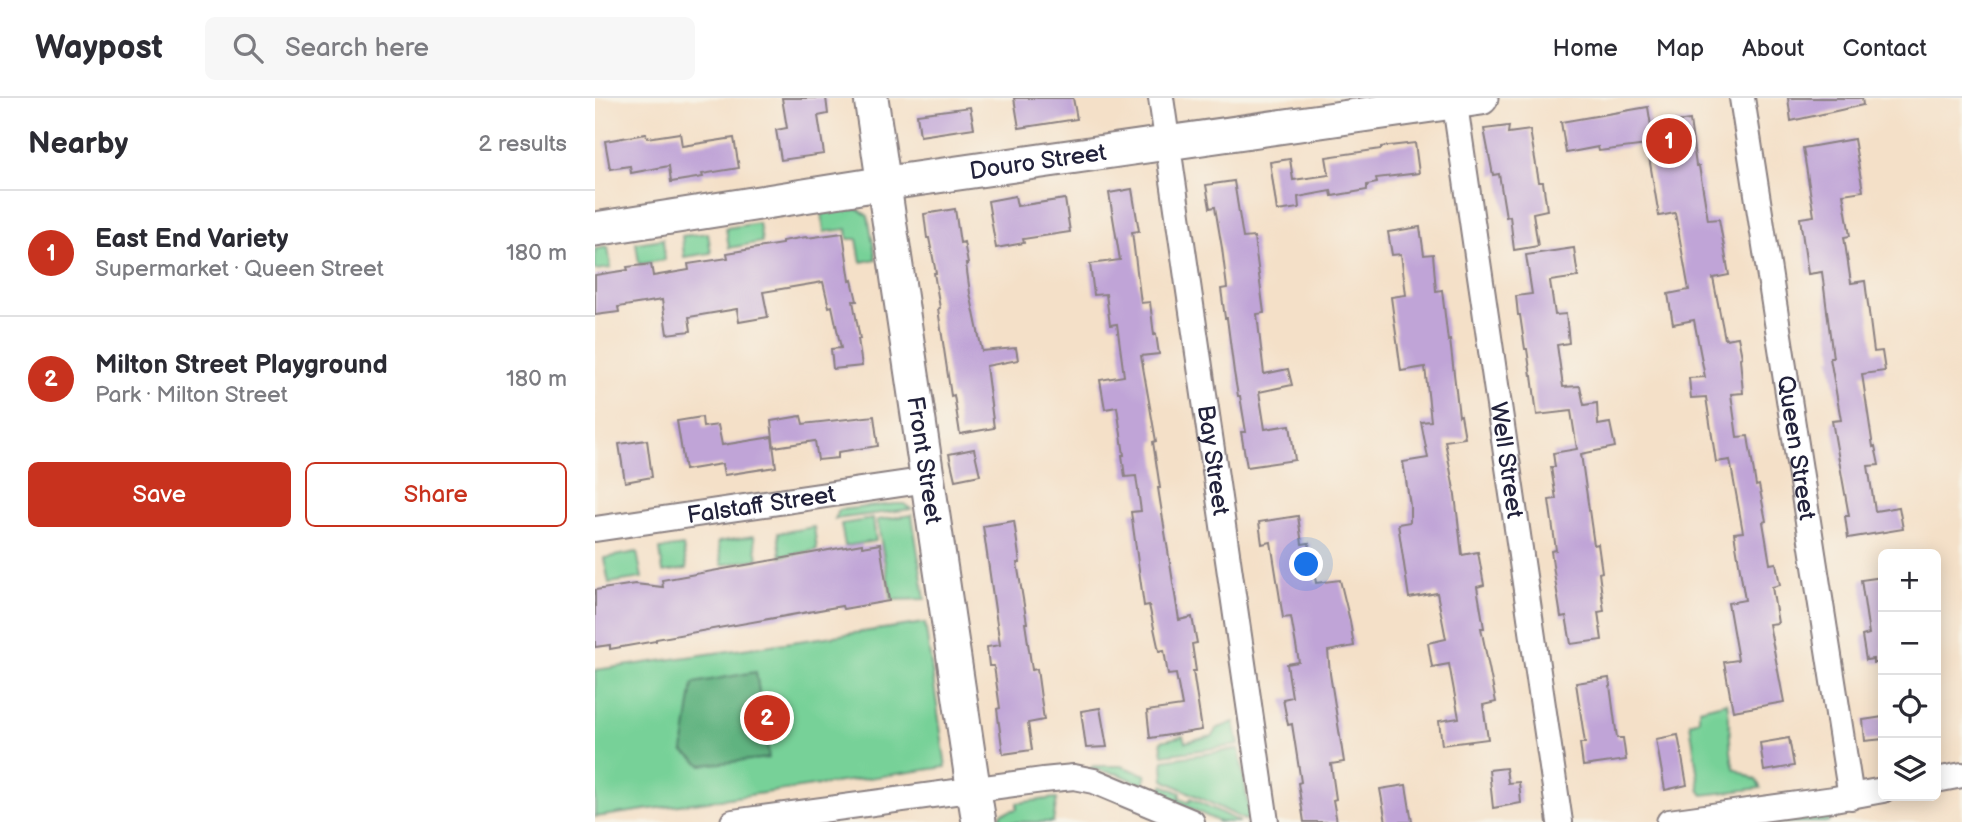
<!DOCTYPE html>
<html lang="en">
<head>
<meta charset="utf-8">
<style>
	body { margin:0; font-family:"Balsamiq Sans",sans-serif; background:#f7f7f7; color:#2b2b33 }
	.controls { position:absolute; right:21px; bottom:21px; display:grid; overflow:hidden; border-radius:10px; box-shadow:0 4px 18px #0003 }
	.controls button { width:63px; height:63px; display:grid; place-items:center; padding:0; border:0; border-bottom:2px solid #e1e1e2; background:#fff; color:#2b2b33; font:35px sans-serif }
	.you { position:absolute; left:712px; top:467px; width:24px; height:24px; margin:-18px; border:5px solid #fff; border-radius:50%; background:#1a73e8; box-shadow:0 0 0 10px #1a73e833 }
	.badge { display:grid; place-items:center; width:46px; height:46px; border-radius:50%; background:#c8321e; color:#fff; font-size:23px; font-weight:700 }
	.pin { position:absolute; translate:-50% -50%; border:4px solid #fff; box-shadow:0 2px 7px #0006 }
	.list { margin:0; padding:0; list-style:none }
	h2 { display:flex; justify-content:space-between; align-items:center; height:91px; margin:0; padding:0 28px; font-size:30px }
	h2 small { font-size:23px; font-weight:400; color:#7c7c81 }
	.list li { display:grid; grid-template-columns:46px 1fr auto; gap:21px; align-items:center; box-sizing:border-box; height:126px; padding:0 28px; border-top:2px solid #e1e1e2 }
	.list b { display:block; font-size:26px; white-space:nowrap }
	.list p { margin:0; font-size:23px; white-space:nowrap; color:#7c7c81 }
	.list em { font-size:23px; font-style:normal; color:#7c7c81 }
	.actions { display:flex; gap:14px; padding:21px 28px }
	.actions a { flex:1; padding:16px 0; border:2px solid #c8321e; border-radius:10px; text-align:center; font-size:24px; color:#c8321e }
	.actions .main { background:#c8321e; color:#fff }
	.icon { flex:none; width:38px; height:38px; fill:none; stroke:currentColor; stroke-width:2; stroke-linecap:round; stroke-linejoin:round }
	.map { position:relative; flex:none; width:1367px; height:724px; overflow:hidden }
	header { display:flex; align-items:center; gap:42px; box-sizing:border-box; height:98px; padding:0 35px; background:#fff; border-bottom:2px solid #e1e1e2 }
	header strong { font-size:33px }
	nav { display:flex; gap:38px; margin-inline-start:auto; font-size:24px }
	.search { width:490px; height:63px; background:#f7f7f7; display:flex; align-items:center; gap:18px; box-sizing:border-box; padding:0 24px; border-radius:10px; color:#7c7c81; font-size:26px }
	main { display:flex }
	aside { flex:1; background:#fff }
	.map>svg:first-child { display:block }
	.green { fill:#77d198; stroke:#4c7a6a; stroke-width:2 }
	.forest { fill:#61b380; stroke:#426a5e; stroke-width:2 }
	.building { fill:#c0a4d7 }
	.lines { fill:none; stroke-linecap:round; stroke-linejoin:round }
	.street-casing { stroke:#8b8182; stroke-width:28 }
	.secondary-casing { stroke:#8b8182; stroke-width:37 }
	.street { stroke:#fff; stroke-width:24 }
	.secondary { stroke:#fff; stroke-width:33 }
	.labels { text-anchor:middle; stroke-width:7; stroke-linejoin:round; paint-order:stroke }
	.street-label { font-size:24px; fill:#22223b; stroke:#f7f3e8 }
</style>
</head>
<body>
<header>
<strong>Waypost</strong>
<div class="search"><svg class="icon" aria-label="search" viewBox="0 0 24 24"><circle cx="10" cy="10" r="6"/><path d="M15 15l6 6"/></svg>Search here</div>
<nav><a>Home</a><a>Map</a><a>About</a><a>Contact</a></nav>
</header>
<main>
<aside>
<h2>Nearby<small>2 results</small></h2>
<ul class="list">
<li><span class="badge">1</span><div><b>East End Variety</b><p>Supermarket · Queen Street</p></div><em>180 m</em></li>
<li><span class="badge">2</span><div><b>Milton Street Playground</b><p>Park · Milton Street</p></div><em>180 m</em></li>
</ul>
<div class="actions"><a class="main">Save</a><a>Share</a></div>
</aside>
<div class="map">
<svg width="1367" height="724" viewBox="0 0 1367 724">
	<rect width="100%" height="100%" fill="#f7f3e8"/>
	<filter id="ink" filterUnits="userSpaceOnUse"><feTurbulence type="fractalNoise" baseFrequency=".0143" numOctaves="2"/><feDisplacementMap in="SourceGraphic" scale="14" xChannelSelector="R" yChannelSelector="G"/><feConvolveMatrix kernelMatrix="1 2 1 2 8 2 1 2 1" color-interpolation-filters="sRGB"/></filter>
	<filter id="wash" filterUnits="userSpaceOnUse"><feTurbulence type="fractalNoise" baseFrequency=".00686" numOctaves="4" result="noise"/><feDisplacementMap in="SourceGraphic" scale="28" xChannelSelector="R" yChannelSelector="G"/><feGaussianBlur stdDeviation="1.57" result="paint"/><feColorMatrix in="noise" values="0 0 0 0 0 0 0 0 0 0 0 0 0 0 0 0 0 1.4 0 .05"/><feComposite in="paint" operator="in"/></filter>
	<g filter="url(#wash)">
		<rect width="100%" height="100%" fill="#f4e0c8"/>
		<path class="green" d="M263,111L273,118L281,161L266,164L262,141H253L252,131L229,134L227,115Z
			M164,125L167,144L134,150L131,130Z
			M113,135L116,155L89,159L87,138Z
			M68,141L70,162L44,166L41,145Z
			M13,149L16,170L0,172V151Z
			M300,406H309L316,411L240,421L244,412Z
			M317,417L330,501L297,502L282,422Z
			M278,421L281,443L250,448L246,426Z
			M219,429L222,452L186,458L183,435Z
			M159,438L163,461L127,467L123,444Z
			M88,448L92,471L68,474L65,451Z
			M42,454L47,480L14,485L9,460Z
			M330,525L351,669L0,719V572Z
			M1132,604C1136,626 1133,649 1139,670L1161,682L1166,690L1108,697L1105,693L1095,625L1104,622V611Z
			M639,624L644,647L568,657L566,643L588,638L590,644L618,638L621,631Z
			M644,651L654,713V719L650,722L569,682L568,662Z
			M498,668H526L551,677L548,687L524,676L495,671Z
			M568,687L586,695L584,700L594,704L596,700L645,724H624L564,695Z
			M460,700L462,701L458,724H403L407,715L422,711V705Z
			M1234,711V724H1145Z"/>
		<path class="forest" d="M161,574L174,660L107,667L88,653L98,585Z"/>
		<g id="blocks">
			<path class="building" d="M187,0H231L233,16L223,18L229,56L186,62L181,32L192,30Z
				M419,0H478L482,21L424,30Z
				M1193,0H1267L1268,7L1196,23Z
				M375,9L379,30L325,38L322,16Z
				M1053,9L1056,28L1095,22L1101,68H1104L1113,122L1124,121L1134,177L1118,180L1130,241L1143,239L1147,259L1145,260L1148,295L1136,296L1142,339L1153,338L1161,388L1164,387L1171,423L1168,424L1175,466L1181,465L1185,487L1177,489L1183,525L1174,526L1189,604L1138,613L1129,564L1143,562L1133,505L1150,502L1139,435L1148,434L1135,362L1121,364L1111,299L1096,300L1094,280L1110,279L1099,222L1078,226L1073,196L1094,192L1080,115L1064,118L1052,47L1004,53L1003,49L971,55L966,24Z
				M914,28L913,35L935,32L944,84H948L952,112L938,115L943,148L919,152L915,118L911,119L904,76L898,77L889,31Z
				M85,35L87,48L139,40L144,70L107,76L108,79L76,84L74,68L36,75L35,68L15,71L10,43L51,36L52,40Z
				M1259,41L1268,93L1248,96L1255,138L1249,139L1256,185L1270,183L1279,254L1287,253L1290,273L1267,276L1278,349L1280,348L1284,367L1273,368L1280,413L1304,409L1308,431L1253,440L1250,418H1254L1237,323L1246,322L1235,260H1238L1227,174L1213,176L1205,120L1219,118L1208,50Z
				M820,45L824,75L781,80L782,85L772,87V92L737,98L736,93L703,99L704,110L682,113L675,64L695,61L698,82L734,77L731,59L786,51V49Z
				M639,83L648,140L659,139L669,215L662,216L669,276L693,271L697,287L664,294L670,331L695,327L700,362L652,369L646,334H651L645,298H643L639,274L632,220H630L626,191L632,190L627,150L620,109L615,110L611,87Z
				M537,91L544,133L537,134L546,205L555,204L559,237L561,236L564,256L546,258L561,343L558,344L565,390H563L584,522L597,519L602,545L597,546L601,573H598L607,632L555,640L552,613L587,608L581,576L573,577L569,552L564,553L554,507L549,508L536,414L546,413L541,378L530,379L527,357H529L522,309L510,311L505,282L529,278L522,226L515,227L511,196L499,197L495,166L525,162L514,95Z
				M420,98L422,108L470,101L475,134L428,141L429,145L401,150L393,103Z
				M360,111L365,145L369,144L373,166H371L375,195L387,253L421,250L423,262L391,268L399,330L365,336L359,297L356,298L343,211L345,210L339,175H341L334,140H332L329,116Z
				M825,129L829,157L838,156L841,193L847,192L853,243L855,242L864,318L866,317L870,340L850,343L860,397L867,457L883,454L889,487L882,489L889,530H886L901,604L888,607L893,641L847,647L844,623L864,620L854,566L837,569L833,545L851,541L842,495L814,500L803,426L815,424V407L808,364L833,360L826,324L836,323L830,269L806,273L796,199L811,197L806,156L797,157L793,134Z
				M248,135L255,183L257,182L262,203H258L265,241H263L267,268L238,271L236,251L246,250L237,208L234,209L228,184L168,194L173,219L144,224L142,211L94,219L96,233L72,236L67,202L23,209L24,214L0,217V177L33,172L32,169L56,166L58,178L94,172L93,166L133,160L132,155L187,146V143L211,139L212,140Z
				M979,150L983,179L955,183L960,217L971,216L974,245L962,247L968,289L985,288L989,307L1002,305L1003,327L1015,325L1020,349L986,356L999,447L1003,446L1007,474L1004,475L1009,513L1003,514L1007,542L976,546L971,518L966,519L960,481L956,453L961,452L954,402L961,401L956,369H960L958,355L982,351L976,313L942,317L937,278H936L932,251H930L925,217H923L921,198L937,196L931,157Z
				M206,318L208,326L279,318L283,348L243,354V360L223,362L220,343L179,349L176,323Z
				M107,319L108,329L123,327L127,347L177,339L181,369L129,377L127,366L90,372L82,323Z
				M52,342L57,379L30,384L24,346Z
				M379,351L385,377L360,382L354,356Z
				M703,418L707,446L714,445L721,485L745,482L755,523L759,548L733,553L735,576L749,664L736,666L741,701L738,702L742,724H709L703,685L706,684L697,626L693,627L688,601L697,599L692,566L704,564L696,519L688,520L676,444L667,446L664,424Z
				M419,423L425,465H422L432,525H430L437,572L442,571L449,622L433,625L437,652L408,656L402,611L405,610L399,568H394L392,549L405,547L388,428Z
				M267,446V449L285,446L294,503L248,511L247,508L61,541V543L15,551V547L0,549V492L40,486L68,489L67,482Z
				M1288,479V565H1278V561L1271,562L1267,538L1274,536L1266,482Z
				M1014,580L1022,640H1028L1031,662L988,668L985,645H990L981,585Z
				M505,610L512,649L491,650L486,613Z
				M1288,619V641L1270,643L1268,622Z
				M1083,637L1092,687L1070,692L1061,641Z
				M1194,640L1199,668L1169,673L1165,645Z
				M911,670L913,685L924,684L926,705L898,710L894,672Z
				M811,687L817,724H791L785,691Z"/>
		</g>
	</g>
	<g filter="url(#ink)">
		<use href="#blocks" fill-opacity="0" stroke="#8b8182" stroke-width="2"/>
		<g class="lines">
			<defs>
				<g id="street">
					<path id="s1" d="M566,0L671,724"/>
					<path id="s2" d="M859,0L965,724"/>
					<path id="s3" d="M1147,0L1256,699"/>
					<path id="s4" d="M0,431L333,382"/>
					<path d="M1341,682L1367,677"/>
					<path d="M138,724L448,682L479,679L499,683L597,724"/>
					<path d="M1074,724L1239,701L1288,692"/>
				</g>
				<g id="secondary">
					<path id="s5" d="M276,0L376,675L384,724"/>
					<path id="s6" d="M0,131L272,88L886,0"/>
				</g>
			</defs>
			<use href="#street" class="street-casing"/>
			<use href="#secondary" class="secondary-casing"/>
			<use href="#street" class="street"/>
			<use href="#secondary" class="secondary"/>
		</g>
	</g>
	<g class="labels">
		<g class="street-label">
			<text dy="8" stroke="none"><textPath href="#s6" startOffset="448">Douro Street</textPath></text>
			<text dy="8" stroke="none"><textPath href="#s3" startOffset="354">Queen Street</textPath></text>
			<text dy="8" stroke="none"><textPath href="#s5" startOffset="366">Front Street</textPath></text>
			<text dy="8" stroke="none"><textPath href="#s1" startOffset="366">Bay Street</textPath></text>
			<text dy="8" stroke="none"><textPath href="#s2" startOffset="366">Well Street</textPath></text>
			<text dy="8" stroke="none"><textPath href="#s4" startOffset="168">Falstaff Street</textPath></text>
		</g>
	</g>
</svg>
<div class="controls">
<button>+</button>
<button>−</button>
<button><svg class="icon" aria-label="locate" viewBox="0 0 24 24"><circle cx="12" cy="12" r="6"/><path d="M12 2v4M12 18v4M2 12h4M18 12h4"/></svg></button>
<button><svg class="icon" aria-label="layers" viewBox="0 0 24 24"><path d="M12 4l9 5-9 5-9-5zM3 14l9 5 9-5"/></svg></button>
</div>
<div class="you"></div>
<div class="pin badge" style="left:1074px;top:43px">1</div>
<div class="pin badge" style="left:172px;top:620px">2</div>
</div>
</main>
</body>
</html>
